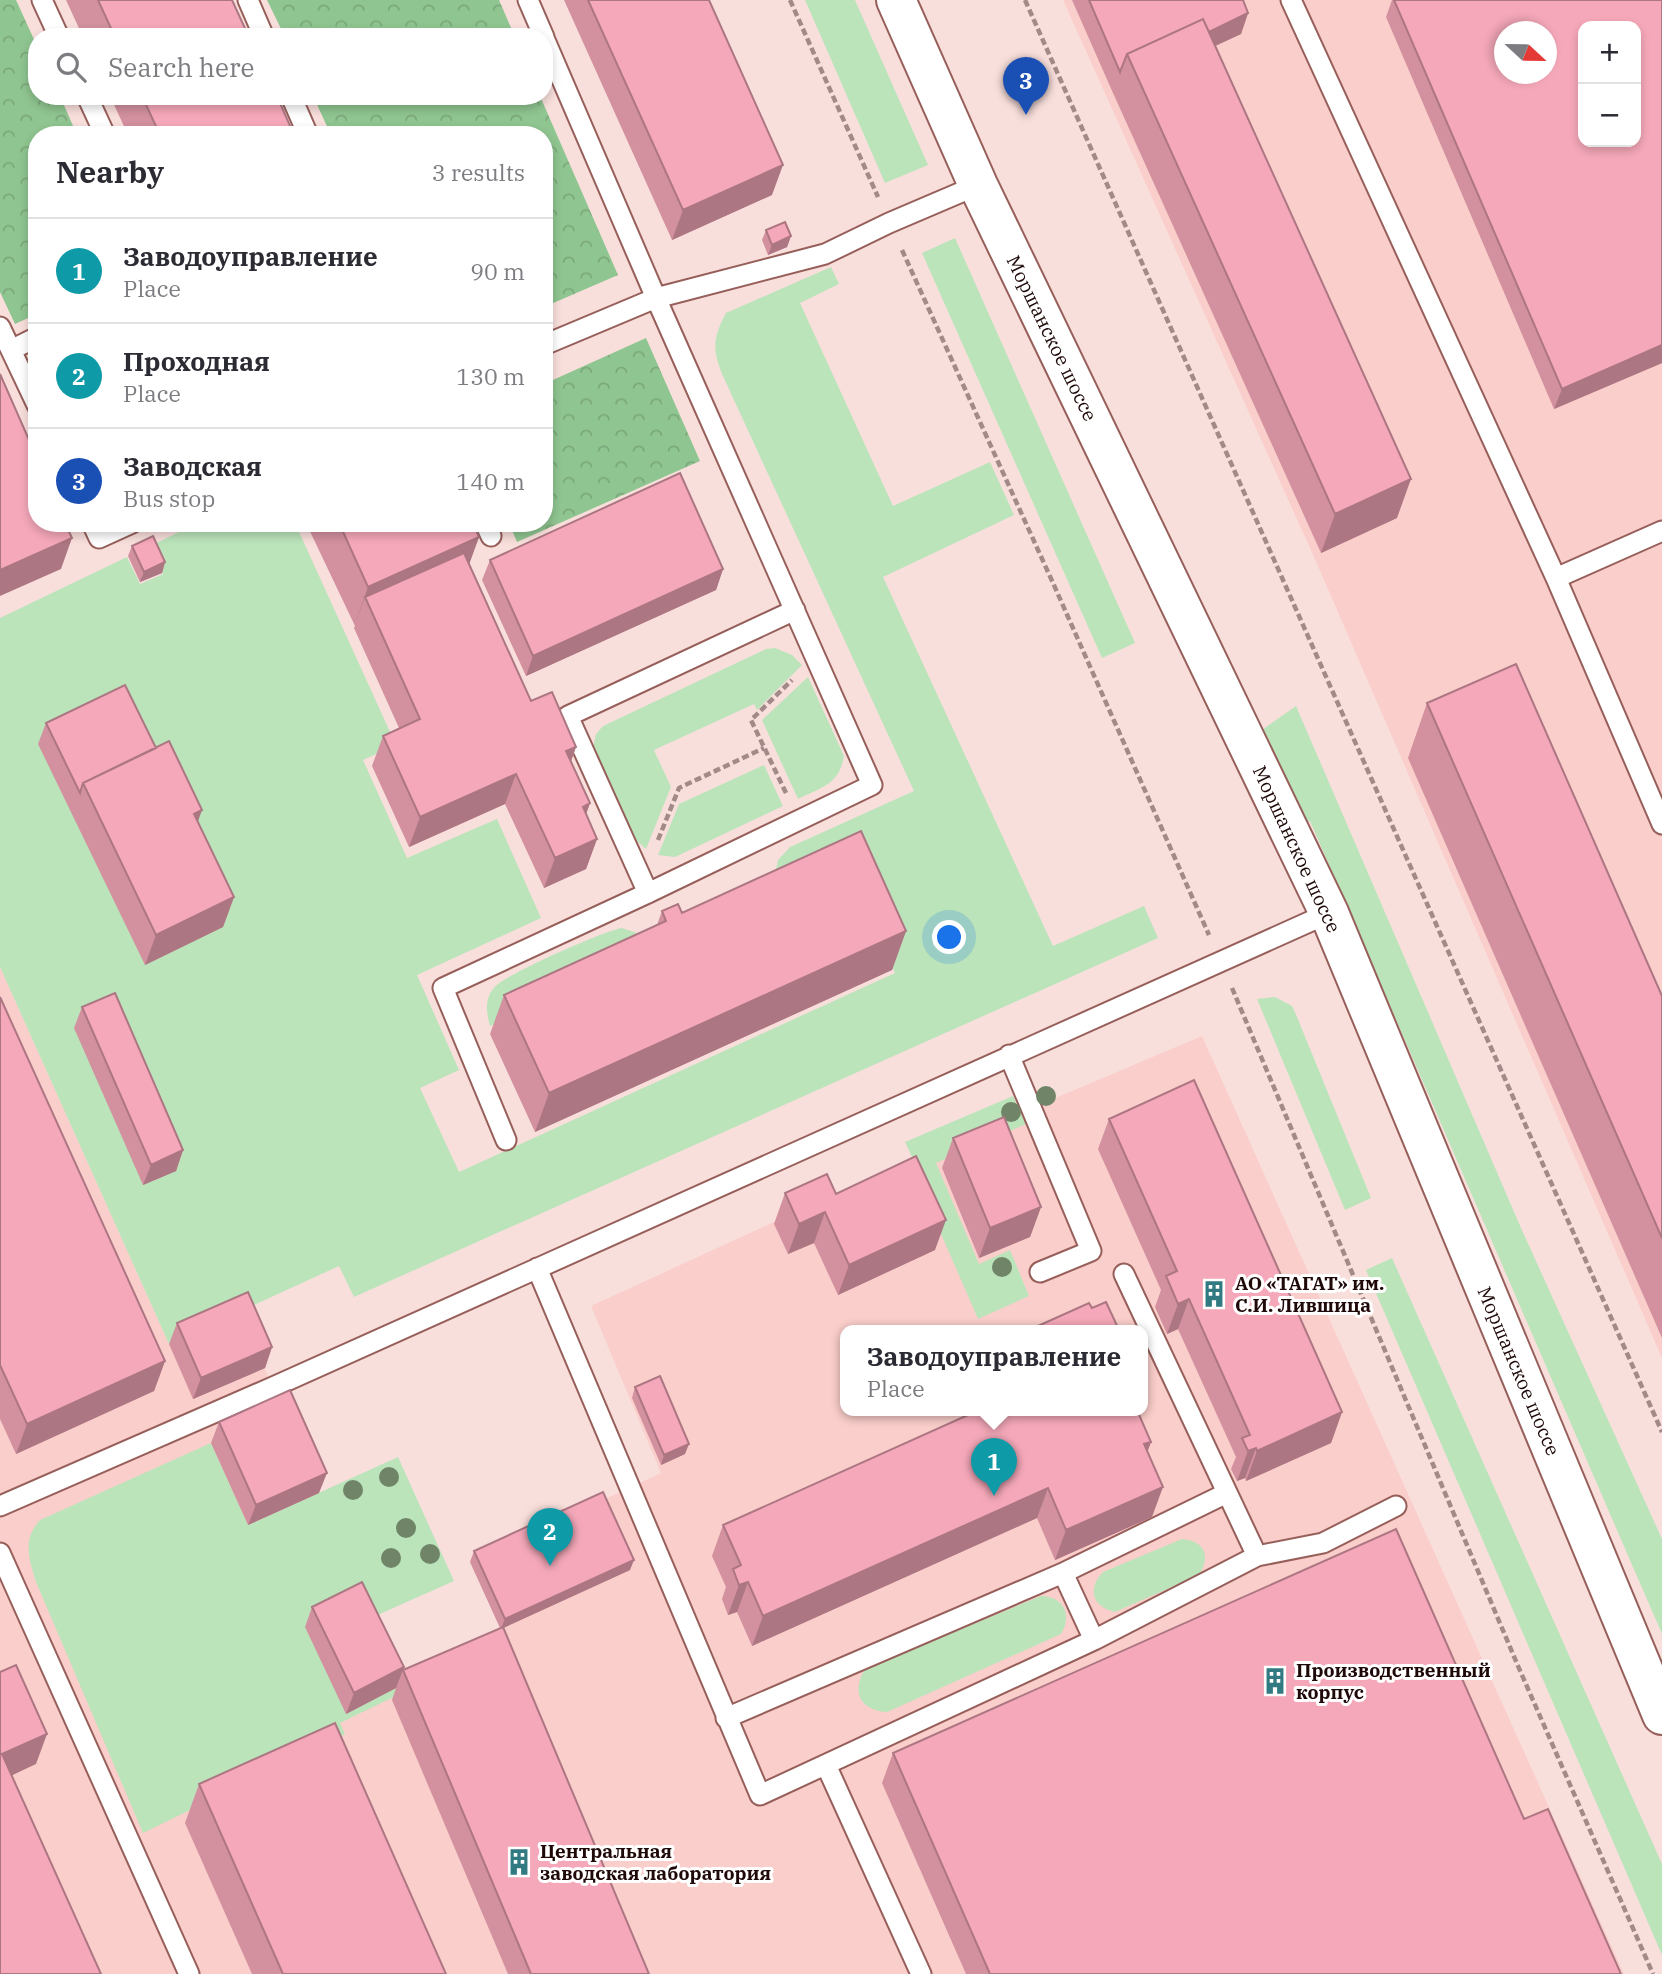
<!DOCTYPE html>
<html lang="en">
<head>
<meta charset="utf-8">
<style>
	body { margin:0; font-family:"IBM Plex Serif",serif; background:#f7f7f7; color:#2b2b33 }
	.controls { position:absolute; right:21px; top:21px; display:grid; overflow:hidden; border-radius:14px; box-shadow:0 4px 10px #0003 }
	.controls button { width:63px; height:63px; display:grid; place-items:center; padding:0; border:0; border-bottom:2px solid #e1e1e2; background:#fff; color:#2b2b33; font:35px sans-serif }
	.compass { position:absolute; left:1494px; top:21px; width:63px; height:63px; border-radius:50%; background:#fff; box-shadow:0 4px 10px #0003; rotate:112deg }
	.you { position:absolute; left:950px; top:938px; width:24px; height:24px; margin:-18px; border:5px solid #fff; border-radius:50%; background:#1a73e8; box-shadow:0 0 0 10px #1a73e833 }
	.badge { display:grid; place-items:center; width:46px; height:46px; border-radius:50%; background:#111827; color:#fff; font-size:23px; font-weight:700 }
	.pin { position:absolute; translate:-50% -58px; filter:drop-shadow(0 2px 4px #0008) }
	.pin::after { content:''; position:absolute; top:37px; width:24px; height:21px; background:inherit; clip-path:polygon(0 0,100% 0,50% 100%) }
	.popup { position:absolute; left:840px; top:1325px; width:308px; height:91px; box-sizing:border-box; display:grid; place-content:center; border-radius:14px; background:#fff; filter:drop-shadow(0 2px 5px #0005); font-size:23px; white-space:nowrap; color:#7c7c81 }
	.popup b { font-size:26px; color:#2b2b33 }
	.popup::after { content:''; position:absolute; left:50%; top:100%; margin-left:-14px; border:14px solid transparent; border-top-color:#fff }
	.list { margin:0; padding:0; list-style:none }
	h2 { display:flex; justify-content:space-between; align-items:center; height:91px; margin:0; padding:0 28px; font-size:30px }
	h2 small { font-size:23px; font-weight:400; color:#7c7c81 }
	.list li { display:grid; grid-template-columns:46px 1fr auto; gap:21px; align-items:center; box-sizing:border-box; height:105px; padding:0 28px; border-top:2px solid #e1e1e2 }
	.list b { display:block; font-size:26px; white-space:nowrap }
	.list p { margin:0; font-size:23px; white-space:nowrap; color:#7c7c81 }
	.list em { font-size:23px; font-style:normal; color:#7c7c81 }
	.icon { flex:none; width:38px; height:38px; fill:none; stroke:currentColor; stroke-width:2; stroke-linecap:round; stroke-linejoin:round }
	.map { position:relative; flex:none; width:1662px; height:1974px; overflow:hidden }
	.search { position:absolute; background:#fff; box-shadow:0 4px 10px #0003; left:28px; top:28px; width:525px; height:77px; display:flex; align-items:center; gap:18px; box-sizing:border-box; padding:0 24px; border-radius:28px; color:#7c7c81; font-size:26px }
	.panel { position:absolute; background:#fff; box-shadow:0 4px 10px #0003; left:28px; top:126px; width:525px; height:406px; border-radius:28px }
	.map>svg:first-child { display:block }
	.built { fill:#faceca; fill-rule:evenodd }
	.green { fill:#bbe4bb }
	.forest { fill:url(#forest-crowns) }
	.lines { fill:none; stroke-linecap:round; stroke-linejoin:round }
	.lane-casing { stroke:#975f5a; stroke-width:23 }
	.primary-casing { stroke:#975f5a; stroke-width:42 }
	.path { stroke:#a28a88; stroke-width:4.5; stroke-dasharray:7 3.5; stroke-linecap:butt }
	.lane { stroke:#fff; stroke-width:19 }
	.primary { stroke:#fff; stroke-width:38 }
	.tree { fill:#708568 }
	.wall { fill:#d3909f }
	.shaded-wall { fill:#ac7682 }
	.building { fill:#f5a8b9; stroke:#ac7682; stroke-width:2; fill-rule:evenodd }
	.labels { text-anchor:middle; stroke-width:6; stroke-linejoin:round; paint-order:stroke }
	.street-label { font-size:19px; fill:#1e0908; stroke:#fff }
	.poi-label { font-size:19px; font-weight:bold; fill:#1e0908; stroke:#fff; text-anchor:start }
</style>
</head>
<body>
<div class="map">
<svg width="1662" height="1974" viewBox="0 0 1662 1974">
	<defs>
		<pattern id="forest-crowns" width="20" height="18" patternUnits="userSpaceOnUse" patternTransform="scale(1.75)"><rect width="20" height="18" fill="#8fc590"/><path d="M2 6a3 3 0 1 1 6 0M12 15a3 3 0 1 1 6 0" fill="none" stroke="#7ba87b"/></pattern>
	</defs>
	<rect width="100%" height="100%" fill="#f9dfdc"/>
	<path class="built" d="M1063,0H1662V1358L1314,557ZM1583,26H1636V142H1583ZM1504,32H1546V74H1504Z
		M0,967L169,1344L241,1313L284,1414L408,1690L501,1629L470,1562L661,1473L591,1306L909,1160L1202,1036L1624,1974H0ZM845,1330H1143V1410H845Z"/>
	<path class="green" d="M805,0H855L928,165L885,183Z
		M955,238L1135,643L1102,658L922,253Z
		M831,267L839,284L800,303L893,506L990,462L1014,515L883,577L1053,946L1144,906L1158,938L354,1297L339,1266L169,1344L0,967V618L127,557L140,584L163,574L150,546L198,523H295L396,745L363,760L407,858L497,819L541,918L417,975L459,1070L420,1088L459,1172L895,973L847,865L775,874L778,860L790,847L914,791L722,374C712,348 713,338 726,313Z
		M775,648L792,655L802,665L757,710L754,704L654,750L671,787L646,849L637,841L593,748L596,734L603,726L766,649Z
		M808,677L844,756C839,785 822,787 798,799L762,720Z
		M1296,706L1521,1228L1662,1539V1634L1310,821L1289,829L1259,732Z
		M764,765L783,806L675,857L658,855L679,804Z
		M622,928L637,933L648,957L490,1026C486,1012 484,996 497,985C510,973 603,931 622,928Z
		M1275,997L1292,1006L1297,1017L1371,1198L1345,1210L1257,999Z
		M1013,1096L1026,1124L936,1163L979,1264L1010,1250L1029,1296L978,1319L909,1160L913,1159L905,1142Z
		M1392,1258L1662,1864V1955L1366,1270Z
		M211,1443L248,1525L398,1457L454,1581L373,1617L408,1690L340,1723L345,1734L143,1833L36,1582C29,1559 22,1539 40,1520Z
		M1182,1539C1205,1541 1211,1556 1199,1575L1115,1612C1092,1607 1087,1589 1103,1572Z
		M1041,1596C1063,1596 1073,1615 1061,1634L887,1712C860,1710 851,1692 865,1669Z"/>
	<path class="forest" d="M0,0H16L37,46V96H60L77,135H37V314L15,324L0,292Z
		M267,0H499L515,37H285Z
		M313,96H540L618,275L544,307V135H331Z
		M646,338L700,461L517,542L509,523H544V384Z"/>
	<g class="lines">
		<defs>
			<path id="lane" d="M42,0L59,37
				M248,0L264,37
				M528,0L544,37
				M1291,0L1556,578L1662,824
				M87,96L105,135
				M291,96L308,135
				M0,327L37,405
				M544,345L656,298L825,254L889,223L978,185
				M11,350L37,337
				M92,523L99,538L132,523
				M485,523L491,536
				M1556,578L1662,531
				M648,893L568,716L795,610
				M1009,1055L1091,1251L1040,1272
				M506,1140L443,988L648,893L872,785L656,298L544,38
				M537,1268L760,1795L1094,1640L1257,1556L1323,1543L1396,1506
				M1124,1274L1257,1556
				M0,1506L273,1387L1329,913
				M0,1553L189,1974
				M1063,1573L1227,1493
				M726,1718L1063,1573L1094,1640
				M826,1765L921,1974"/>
			<path id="primary" d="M896,0L978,185L1329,913L1662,1715"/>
		</defs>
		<use href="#lane" class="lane-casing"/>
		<use href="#primary" class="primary-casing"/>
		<path class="path" d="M790,0L878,197
			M1025,0L1662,1432
			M902,250L1053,583L1209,935
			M786,793L751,720L792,680
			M658,840L679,788L764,748
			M1232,988L1518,1666L1653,1974"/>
		<use href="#lane" class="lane"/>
		<use href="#primary" class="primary"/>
	</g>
	<g class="tree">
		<circle cx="1046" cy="1096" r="10"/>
		<circle cx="1011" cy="1112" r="10"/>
		<circle cx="1002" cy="1267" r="10"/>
		<circle cx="389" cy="1477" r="10"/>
		<circle cx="353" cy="1490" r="10"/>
		<circle cx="406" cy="1528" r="10"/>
		<circle cx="430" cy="1554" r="10"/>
		<circle cx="391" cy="1558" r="10"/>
	</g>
	<path class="wall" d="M66,0H232L249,37H83Z
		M564,0H709L772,195L672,240Z
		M1072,0H1243L1248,13L1241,34L1215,46L1397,518L1321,553L1113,93Z
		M1392,0H1662V363L1554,409L1386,17Z
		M110,96H277L294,135H128Z
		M766,230L791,236L787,247L768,255L762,240Z
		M306,523H473L479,537L469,563L531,701L576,747L571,762L590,803L586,814L597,839L586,869L544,888L505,804L409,847L372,766L383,736L399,728L354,628L355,626Z
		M132,546L165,562L162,573L140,582L128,556Z
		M490,560L723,569L716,590L526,676L482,580Z
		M1427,703L1662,996V1338L1408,758Z
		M46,723L156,747L198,822L234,897L223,927L145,965L38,744Z
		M662,911L906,931L892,970L535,1132L490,1034L504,995L657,925Z
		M0,997L165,1361L154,1391L16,1454L0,1419Z
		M82,1007L183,1150L176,1171L143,1185L74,1028Z
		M1109,1119L1342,1412L1331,1443L1246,1481L1245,1478L1237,1481L1231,1469L1236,1457L1178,1329L1167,1334L1155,1307L1161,1290L1098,1149Z
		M953,1138L1041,1207L1030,1237L979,1258L942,1168Z
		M785,1193L836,1194L935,1250L838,1295L814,1243L788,1254L774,1224Z
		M177,1323L272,1347L265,1368L193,1399L169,1344Z
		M635,1387L685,1454L661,1465L632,1398Z
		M219,1422L319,1493L248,1525L211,1443Z
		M1151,1442L1147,1452L1152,1517L1055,1560L1037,1518L752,1646L737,1612L728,1615L722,1599L726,1587L712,1556L723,1525Z
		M474,1551L630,1570L503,1628L649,1974H508L392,1700L396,1688L346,1714L305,1627L312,1607L404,1667V1669L500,1628L470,1562Z
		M893,1753L1524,1819L1621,1974H966L882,1783Z
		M199,1784L446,1974H252L185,1823Z"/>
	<path class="shaded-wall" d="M1248,13L1241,34L1139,81L1133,67Z
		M783,165L772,195L672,240L683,210Z
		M791,236L787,247L768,255L772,245Z
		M1662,345V363L1554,409L1562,389Z
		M1411,479L1397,518L1321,553L1335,514Z
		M479,537L465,576L365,597L354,627L368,587Z
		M72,538L61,569L0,596V570Z
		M165,562L162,573L140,582L144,572Z
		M723,569L716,590L526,676L533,656Z
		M576,747L565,777L566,751Z
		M516,774L505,804L409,847L420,817Z
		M590,803L579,834L583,807Z
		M202,810L191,841L194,814Z
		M597,839L586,869L544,888L555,858Z
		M234,897L223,927L145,965L156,935Z
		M906,931L892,970L535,1132L549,1093Z
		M183,1150L176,1171L143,1185L151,1165Z
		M1041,1207L1030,1237L979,1258L990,1228Z
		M825,1212L814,1243L788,1254L799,1224Z
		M946,1220L935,1250L838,1295L849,1265Z
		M1189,1299L1178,1329L1167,1334L1178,1304Z
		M272,1347L265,1368L193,1399L201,1378Z
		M165,1361L154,1391L16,1454L27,1424Z
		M1342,1412L1331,1443L1246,1481L1257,1451Z
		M1151,1442L1140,1472L1144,1444Z
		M689,1444L685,1454L661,1465L664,1455Z
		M1256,1448L1245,1478L1237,1481L1248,1451Z
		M327,1473L319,1493L248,1525L256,1505Z
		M1163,1487L1152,1517L1055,1560L1066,1530Z
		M1048,1488L1037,1518L752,1646L763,1616Z
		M634,1560L630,1570L501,1629L505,1619Z
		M748,1582L737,1612L728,1615L739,1585Z
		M404,1667L396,1688L346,1714L354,1693Z
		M47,1734L36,1764L0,1781L2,1754Z"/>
	<path class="building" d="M98,0H232L249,37H115Z
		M588,0H709L783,165L683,210Z
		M1089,0H1243L1248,13L1209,32L1203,19L1127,54L1120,72Z
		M1394,0H1662V345L1562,389ZM1583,26H1636V142H1583ZM1504,32H1546V74H1504Z
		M1203,19L1411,479L1335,514L1127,54Z
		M142,96H277L294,135H160Z
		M785,222L791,236L772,245L766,230Z
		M0,374L37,458V523H65L72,538L0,570Z
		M680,473L723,569L533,656L490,560Z
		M339,523H473L479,537L368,587Z
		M153,536L165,562L144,572L132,546Z
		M464,553L531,701L552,692L576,747L566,751L590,803L583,807L597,839L555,858L516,774L420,817L383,736L420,719L365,597Z
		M1516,664L1662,996V1238L1427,703Z
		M125,685L156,748L83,783L80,793L46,723Z
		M169,741L202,810L194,814L234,897L156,935L83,783Z
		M861,831L906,931L549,1093L504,995L666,921L662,911L678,904L682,913Z
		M115,993L183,1150L151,1165L82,1007Z
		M0,997L165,1361L27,1424L0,1365Z
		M1194,1080L1342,1412L1257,1451L1256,1448L1248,1451L1242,1438L1250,1435L1189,1299L1178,1304L1166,1276L1177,1271L1109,1119Z
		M1004,1117L1041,1207L990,1228L953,1138Z
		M916,1156L946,1220L849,1265L825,1212L799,1224L785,1193L827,1174L836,1194Z
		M248,1292L272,1347L201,1378L177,1323Z
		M1106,1302L1119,1330H1029L1089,1303L1092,1308Z
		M660,1376L689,1444L664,1455L635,1387Z
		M290,1390L327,1473L256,1505L219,1422Z
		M979,1410H1137L1151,1442L1144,1444L1163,1487L1066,1530L1048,1488L763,1616L748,1582L739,1585L733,1569L741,1565L723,1525Z
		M603,1492L634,1560L505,1619L474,1551Z
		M1396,1529L1524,1819L1548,1809L1621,1974H990L893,1753Z
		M362,1582L404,1667L354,1693L312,1607Z
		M503,1627L649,1974H531L403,1670Z
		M16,1665L47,1734L2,1754L101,1974H0V1672Z
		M335,1723L446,1974H283L199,1784Z"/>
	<defs>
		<symbol id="building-bare" viewBox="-9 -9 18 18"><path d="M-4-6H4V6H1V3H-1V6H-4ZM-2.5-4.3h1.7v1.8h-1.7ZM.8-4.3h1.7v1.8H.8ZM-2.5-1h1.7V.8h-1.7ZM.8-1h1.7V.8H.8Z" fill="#317a81" stroke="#fff" stroke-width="2.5" paint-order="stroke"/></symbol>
	</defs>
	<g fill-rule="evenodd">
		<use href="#building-bare" x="1195" y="1275" width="38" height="38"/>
		<use href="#building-bare" x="1256" y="1662" width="38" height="38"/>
		<use href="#building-bare" x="500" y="1843" width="38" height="38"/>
	</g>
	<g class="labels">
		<g class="street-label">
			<text transform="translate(1052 338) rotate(64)" y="7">Моршанское шоссе</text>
			<text transform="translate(1297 849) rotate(65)" y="7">Моршанское шоссе</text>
			<text transform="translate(1519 1371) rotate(67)" y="7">Моршанское шоссе</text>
		</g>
		<g class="poi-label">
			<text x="1235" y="1290">АО «ТАГАТ» им.<tspan x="1235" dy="22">С.И. Лившица</tspan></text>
			<text x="1296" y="1677">Производственный<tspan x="1296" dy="22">корпус</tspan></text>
			<text x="540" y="1858">Центральная<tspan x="540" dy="22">заводская лаборатория</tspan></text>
		</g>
	</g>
</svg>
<div class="controls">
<button>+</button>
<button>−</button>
</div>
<svg class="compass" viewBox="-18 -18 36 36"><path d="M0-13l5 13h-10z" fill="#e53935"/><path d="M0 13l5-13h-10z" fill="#7c7c81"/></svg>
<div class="you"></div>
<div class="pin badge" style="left:994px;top:1496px;background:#0f9aa8">1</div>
<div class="popup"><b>Заводоуправление</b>Place</div>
<div class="pin badge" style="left:550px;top:1566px;background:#0f9aa8">2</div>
<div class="pin badge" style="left:1026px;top:115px;background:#1a4fb4">3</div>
<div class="search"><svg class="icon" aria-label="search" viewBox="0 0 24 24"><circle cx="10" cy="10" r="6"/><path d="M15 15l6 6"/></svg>Search here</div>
<section class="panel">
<h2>Nearby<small>3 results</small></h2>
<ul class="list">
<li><span class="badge" style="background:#0f9aa8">1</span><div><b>Заводоуправление</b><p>Place</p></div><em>90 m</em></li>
<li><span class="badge" style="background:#0f9aa8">2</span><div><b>Проходная</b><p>Place</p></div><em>130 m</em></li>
<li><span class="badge" style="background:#1a4fb4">3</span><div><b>Заводская</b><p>Bus stop</p></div><em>140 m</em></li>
</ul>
</section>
</div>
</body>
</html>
